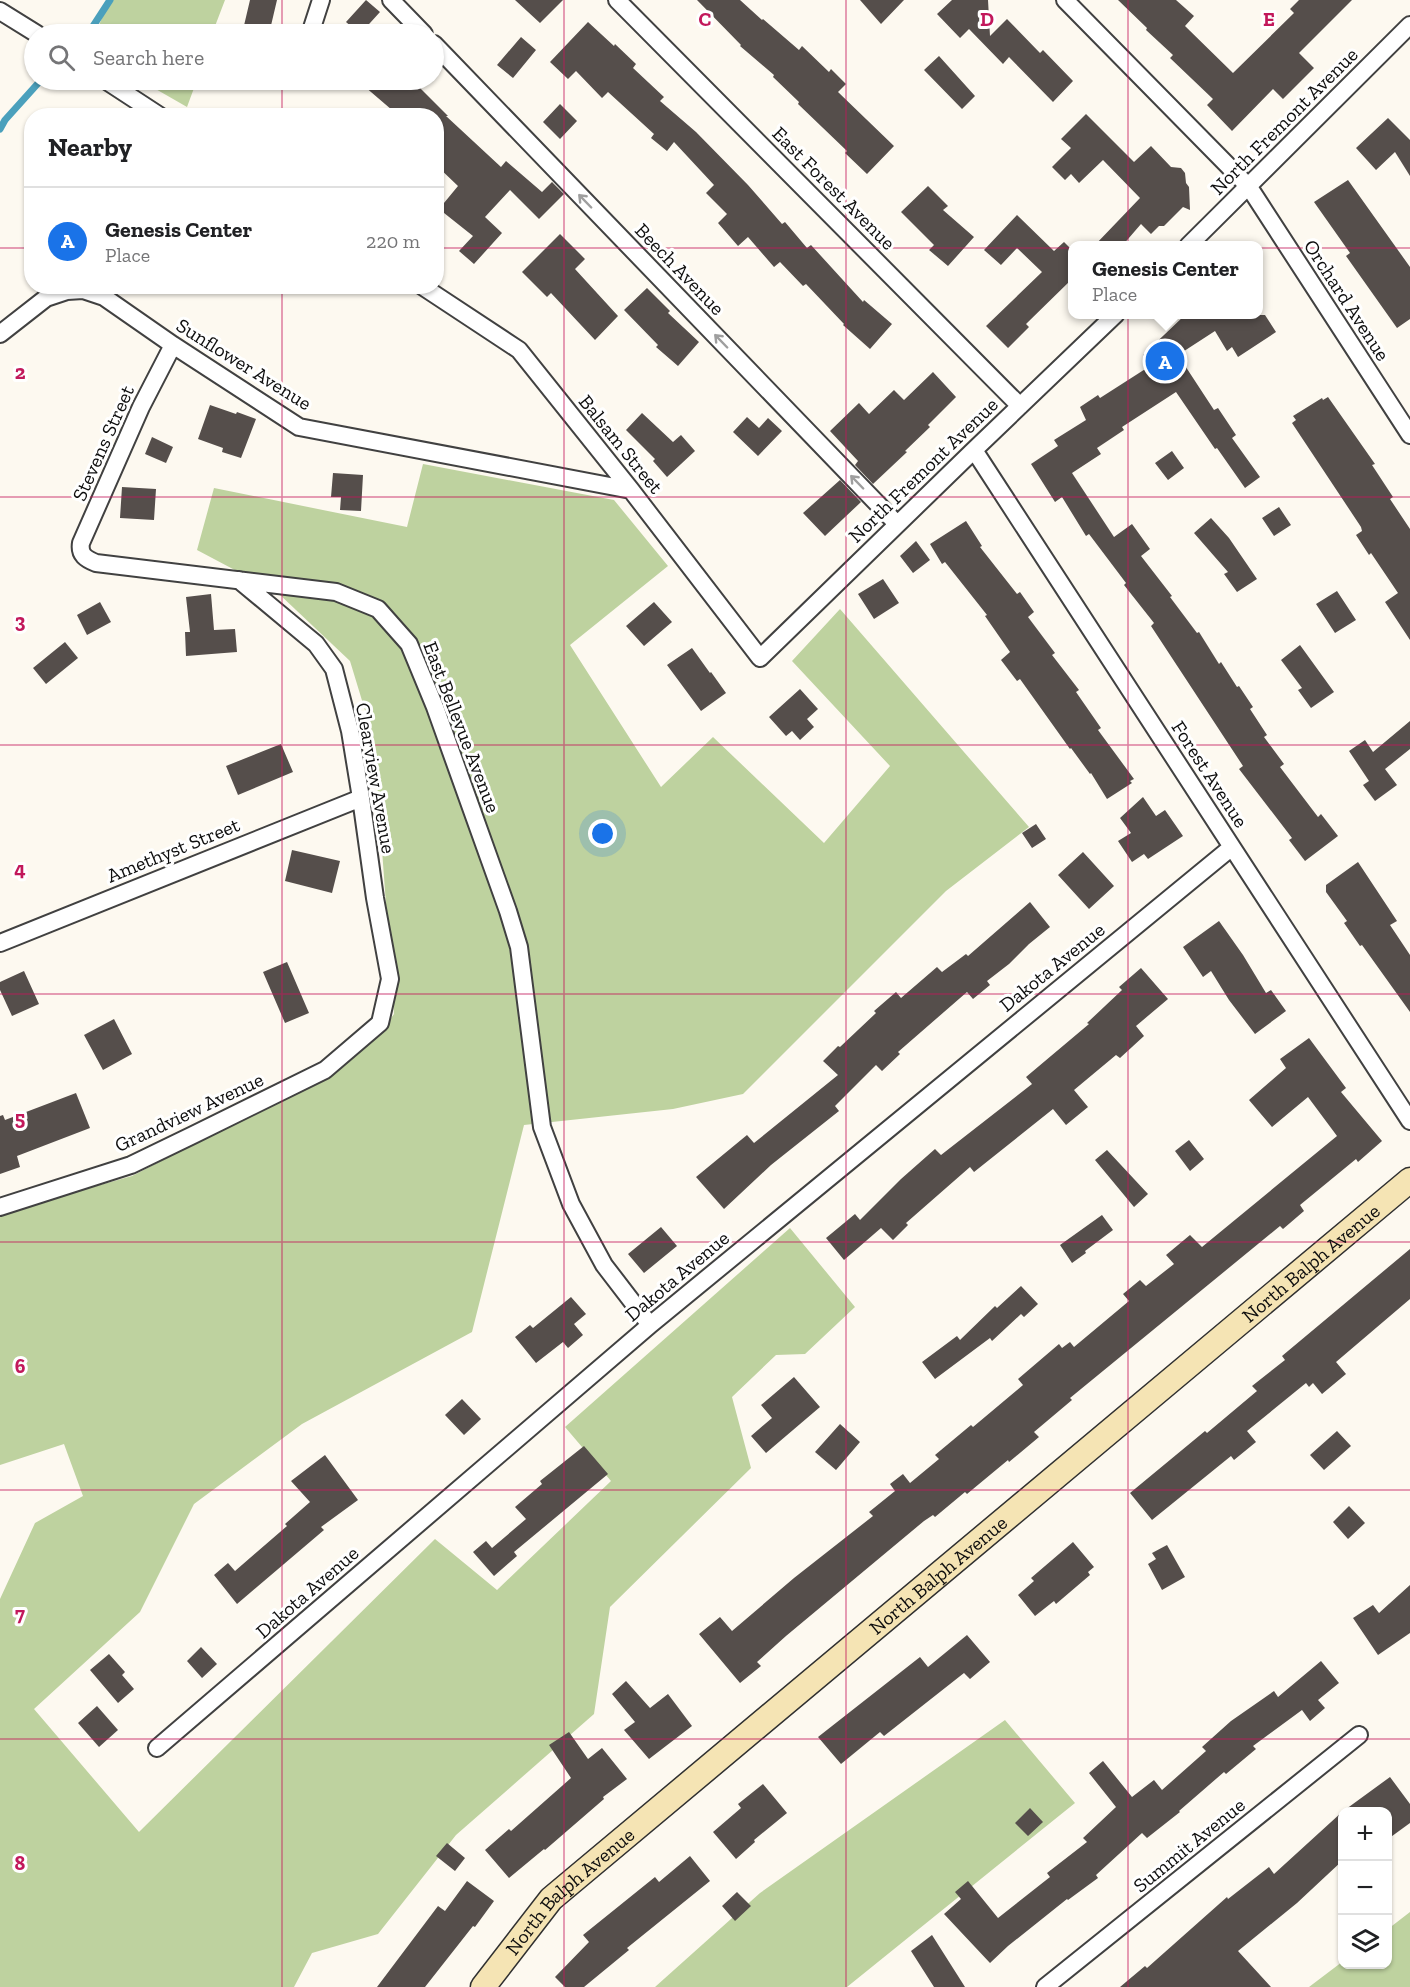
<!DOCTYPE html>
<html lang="en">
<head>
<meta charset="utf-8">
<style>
	body { margin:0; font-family:"Zilla Slab",serif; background:#f6f6f6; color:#202124 }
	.controls { position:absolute; right:18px; bottom:18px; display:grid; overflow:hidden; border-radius:12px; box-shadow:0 2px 4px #0004 }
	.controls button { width:54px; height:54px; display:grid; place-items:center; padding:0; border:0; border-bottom:2px solid #e0e0e0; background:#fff; color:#202124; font:30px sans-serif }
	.you { position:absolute; left:603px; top:834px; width:21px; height:21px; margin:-15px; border:4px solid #fff; border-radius:50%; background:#1a73e8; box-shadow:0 0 0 9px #1a73e833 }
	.badge { display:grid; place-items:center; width:39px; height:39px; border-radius:50%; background:#1a73e8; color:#fff; font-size:20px; font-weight:700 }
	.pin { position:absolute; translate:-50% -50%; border:3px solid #fff; box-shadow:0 2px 6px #0006 }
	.popup { position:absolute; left:1068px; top:241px; width:195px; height:78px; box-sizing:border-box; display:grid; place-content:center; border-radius:12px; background:#fff; filter:drop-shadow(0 2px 4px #0005); font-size:20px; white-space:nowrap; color:#757577 }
	.popup b { font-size:22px; color:#202124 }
	.popup::after { content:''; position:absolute; left:50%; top:100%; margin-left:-12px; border:12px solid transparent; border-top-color:#fff }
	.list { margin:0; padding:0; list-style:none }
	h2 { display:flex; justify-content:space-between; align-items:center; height:78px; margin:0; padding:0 24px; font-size:26px }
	h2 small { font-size:20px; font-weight:400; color:#757577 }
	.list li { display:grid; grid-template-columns:39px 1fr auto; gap:18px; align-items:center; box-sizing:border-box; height:108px; padding:0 24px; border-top:2px solid #e0e0e0 }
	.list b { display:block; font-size:22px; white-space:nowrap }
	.list p { margin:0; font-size:20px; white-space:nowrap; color:#757577 }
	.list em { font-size:20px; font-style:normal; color:#757577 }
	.icon { flex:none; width:33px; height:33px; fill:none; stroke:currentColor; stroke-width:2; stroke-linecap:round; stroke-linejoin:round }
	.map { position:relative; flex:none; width:1410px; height:1987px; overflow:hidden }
	.search { position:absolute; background:#fff; box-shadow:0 2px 4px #0004; left:24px; top:24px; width:420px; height:66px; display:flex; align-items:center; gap:15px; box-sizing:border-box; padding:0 21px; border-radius:33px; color:#757577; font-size:22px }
	.panel { position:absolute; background:#fff; box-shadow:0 2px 4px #0004; left:24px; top:108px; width:420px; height:186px; border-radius:24px }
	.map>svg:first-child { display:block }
	.forest { fill:#bed29f }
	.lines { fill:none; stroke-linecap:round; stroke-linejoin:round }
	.stream { stroke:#4ba0bc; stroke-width:7 }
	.building { fill:#554e4b }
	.street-casing { stroke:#414141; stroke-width:20 }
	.secondary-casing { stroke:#303030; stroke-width:27 }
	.street { stroke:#fff; stroke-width:16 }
	.secondary { stroke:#f5e4b4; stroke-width:24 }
	.oneway { stroke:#9f9f9f }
	.grid { fill:none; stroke:#c2185b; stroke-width:1.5; stroke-opacity:0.55 }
	.labels { text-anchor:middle; stroke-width:6; stroke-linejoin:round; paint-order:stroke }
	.street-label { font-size:20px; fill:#0e0e0e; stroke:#fff }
	.grid-label { font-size:20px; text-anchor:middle; font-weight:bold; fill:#c2185b; stroke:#fff; stroke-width:6; stroke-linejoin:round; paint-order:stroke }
</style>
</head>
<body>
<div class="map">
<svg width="1410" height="1987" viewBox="0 0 1410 1987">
	<rect width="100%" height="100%" fill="#fdf9f0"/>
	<path class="forest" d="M110,0H225L212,34H95Z
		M140,80H197L187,107Z
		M423,464L614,500L668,566L570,645L661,787L713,737L824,843L890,766L792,661L840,609L1029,827L946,891L743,1094L673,1109L524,1125L472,1332L302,1424L194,1504L140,1612L34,1709L139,1832L435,1539L497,1590L611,1481L565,1427L790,1228L855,1307L805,1354L776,1355L732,1397L751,1468L610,1607L594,1714L456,1835L378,1934L312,1953L294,1987H0V1599L35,1523L83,1496L64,1444L0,1465V1213L132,1176L323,1077L379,1034L394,1014L374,740L350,661L278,593L197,550L214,488L407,527Z
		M1005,1720L1075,1803L847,1987H655L760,1893Z
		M1410,1912V1987H1309L1342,1962V1964H1388V1929Z"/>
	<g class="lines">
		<path class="stream" d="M88,34L110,0
			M0,129L5,120L41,80"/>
	</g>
	<path class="building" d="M250,0H277L269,34H242Z
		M366,0L380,12L360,34L346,22Z
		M515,0H563L540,23Z
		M697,0H740L762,20L763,19L799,50L802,46L829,72L831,69L846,84L838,92L894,146L867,174L845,153L847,151L798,104L799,102L773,77L774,75L740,46L741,45Z
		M860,0H904L881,24Z
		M952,0H988L990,36L1007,19L1040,53L1043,50L1073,81L1053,102L1009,57L1003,64L969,29L960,38L937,14Z
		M1118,0H1176L1194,16L1185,26L1233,73L1294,13L1290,9L1299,0H1352L1299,53L1314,68L1283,99L1273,89L1232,131L1207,105L1213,99L1170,58L1173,55L1146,30L1147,28Z
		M588,22L614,46L615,44L636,64L633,68L664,97L660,101L696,132L748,185L782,224L785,222L807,248L811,245L863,302L864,300L892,324L870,349L843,325L844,324L806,284L803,286L780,262L774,267L748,237L738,246L718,223L727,214L706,193L714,185L674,142L667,151L651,138L654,134L608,92L602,98L576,71L568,79L550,62Z
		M521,37L536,50L513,78L497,65Z
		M939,56L975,96L962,109L924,70Z
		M357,80H412L448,116H446L501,167L506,161L542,192L552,182L564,194L539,219L510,190L485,217L502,233L474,264L459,251L473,236L439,209L458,186L436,165V116H399Z
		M560,104L577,121L560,139L543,122Z
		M1086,114L1134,162L1151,146L1171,167L1181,168L1185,173L1186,183L1189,187L1190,210L1183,207L1164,226H1159L1151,234L1141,224L1122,246H1094L1140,198L1103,160L1079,183L1071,174L1065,180L1052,167L1071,148L1061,139Z
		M1388,118L1410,140V176L1395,152L1376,170L1356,148Z
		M1348,180L1410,267V319L1397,328L1346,256L1350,253L1314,202Z
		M928,186L948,206L943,210L974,237L948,266L929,250L934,245L901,212Z
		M1017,215L1054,251L1064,242L1072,250V279L1026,324L1029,327L1008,348L986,326L1042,272L1017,248L1001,265L984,250Z
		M560,234L585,259L575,269L618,316L595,340L551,293L547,297L522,272Z
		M647,288L670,311L668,313L699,342L678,366L656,347L658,345L624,310Z
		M1185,315H1265L1276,332L1238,357L1232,347L1227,351L1215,331L1178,355L1214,410L1218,408L1236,435L1232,438L1260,477L1245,488L1217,448L1215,449L1176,392L1122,427L1124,430L1097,448L1101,454L1072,473L1114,537L1132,524L1150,549L1141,556L1172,596L1170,597L1197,633L1199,632L1219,664L1221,662L1237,687L1239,686L1253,707L1250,709L1267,735L1264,737L1284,764L1280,767L1318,817L1321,814L1338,836L1305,861L1289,840L1292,838L1239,769L1243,766L1151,626L1154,623L1124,585L1126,583L1089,534L1086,536L1062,497L1055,502L1031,464L1058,446L1054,440L1086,420L1080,407L1098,395L1100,398L1150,366L1143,355Z
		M933,372L956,397L928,425L930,427L905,451L907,452L873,484L855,465L858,461L830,431L859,403L869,414L894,390L904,400Z
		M1328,397L1375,464L1372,465L1393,497L1390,499L1410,529V640L1385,602L1398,593L1371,553L1369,555L1356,535L1362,531L1361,527L1292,423L1296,420L1293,416L1322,398L1323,400Z
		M210,405L236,414L237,412L256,419L241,458L222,452L223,448L198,439Z
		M642,413L673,442L681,435L695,451L667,477L653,461L655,459L626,430Z
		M747,417L759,428L768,418L782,431L758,456L733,432Z
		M152,437L173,447L166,463L145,454Z
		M1172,451L1184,468L1168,480L1155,463Z
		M333,473L363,475L361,511L340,510L341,497H331Z
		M840,480L861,502L825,536L803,513Z
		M122,487L156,489L154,520L120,518Z
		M1279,507L1291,525L1274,536L1262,518Z
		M1211,518L1229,538L1257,579L1237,592L1224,574L1228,572L1194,533Z
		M966,521L982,546L980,547L1017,594L1020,592L1034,612L1028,617L1055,653L1052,655L1079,690L1076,692L1101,728L1098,730L1134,779L1130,781L1132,783L1107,799L1091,773L1090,774L1071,748L1070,749L1020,679L1017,681L1001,660L1010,652L985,616L987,615L945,562L942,564L930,544Z
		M916,541L930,560L913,573L900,556Z
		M883,579L899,603L874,619L858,594Z
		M1337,591L1356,620L1335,633L1316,604Z
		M211,594L214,630L235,629L237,652L186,656L185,632H190L186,597Z
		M100,602L111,622L87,635L77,615Z
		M654,602L672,622L644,646L626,626Z
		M65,642L78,658L46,684L33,668Z
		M1300,645L1334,692L1311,708L1298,690L1302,688L1281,660Z
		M692,648L710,673L711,672L726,693L701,711L667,665Z
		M800,689L818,709L807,719L814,727L800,740L792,731L786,736L769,717Z
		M1410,721V749L1385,769L1397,785L1375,801L1363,785L1369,781L1349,751L1365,740L1373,752Z
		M281,744L293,772L238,795L226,766Z
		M1143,797L1156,816L1165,810L1183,836L1148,859L1144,854L1132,862L1118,841L1131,833L1120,818Z
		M1036,824L1046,839L1032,848L1022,833Z
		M292,850L340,861L332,893L285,881Z
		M1083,852L1114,886L1089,909L1058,875Z
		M1358,862L1397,921L1390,925L1410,955V1012L1362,945L1360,946L1344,923L1347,921L1326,892V885Z
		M1030,902L1050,927L1029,944L1009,964L987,981L990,985L973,999L967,992L898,1052L900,1054L882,1071L876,1065L835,1106L839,1111L771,1165L724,1209L696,1177L747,1135L754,1143L838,1075L823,1061L838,1046L840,1047L876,1013L874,1011L896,992L901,998L937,967L942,972L966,954L968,956Z
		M1219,921L1243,955L1266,993L1271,990L1286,1011L1255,1034L1229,1000L1211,971L1203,977L1183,947Z
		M287,962L309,1013L285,1023L263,972Z
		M1141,968L1168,999L1136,1026L1144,1036L1120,1058L1116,1055L1074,1090L1088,1107L1066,1125L1053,1109L974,1172L970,1167L906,1223L908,1225L893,1240L881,1228L844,1260L826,1238L855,1214L860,1220L901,1179L935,1149L941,1155L1032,1084L1026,1077L1089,1024L1087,1023L1122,990L1119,987Z
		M24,971L39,1004L12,1016L0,990V982Z
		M114,1019L132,1054L103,1070L84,1035Z
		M1309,1038L1346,1088L1341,1092L1382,1141L1358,1162L1356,1159L1300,1205L1304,1211L1283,1229L1280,1226L1070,1398L1072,1400L1034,1432L1039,1437L1009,1462L1008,1460L967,1494L965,1492L935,1517L933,1515L924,1521L786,1636L757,1662L761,1666L740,1683L699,1634L720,1617L732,1631L794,1578L873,1516L869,1512L895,1491L890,1484L903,1474L910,1483L939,1459L935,1455L971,1425L973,1427L1023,1385L1018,1379L1059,1344L1062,1348L1070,1342L1074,1347L1129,1301L1123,1294L1140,1280L1146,1286L1174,1264L1166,1255L1190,1235L1202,1247L1337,1136L1308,1097L1272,1127L1249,1100L1286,1068L1280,1059Z
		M76,1093L90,1128L17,1156L20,1167L0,1174V1116L3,1115L5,1120Z
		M1189,1140L1204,1159L1190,1171L1175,1151Z
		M1107,1150L1148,1194L1134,1207L1095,1160Z
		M1102,1215L1113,1230L1085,1251L1086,1253L1072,1263L1060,1245Z
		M661,1227L677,1246L644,1273L628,1254Z
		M1410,1249V1299L1336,1362L1346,1374L1322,1394L1313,1383L1309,1387L1306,1383L1247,1431L1256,1442L1234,1460L1231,1456L1152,1520L1130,1493L1205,1431L1207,1433L1257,1391L1252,1386L1285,1360L1282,1356Z
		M1021,1286L1038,1304L1024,1317L1021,1314L992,1341L990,1338L935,1379L922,1362L957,1336L960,1340L995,1306L997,1308Z
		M571,1297L586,1314L574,1324L583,1335L568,1348L563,1342L536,1363L515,1337L530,1325L533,1328Z
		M794,1377L820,1407L766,1453L751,1436L772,1418L761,1405Z
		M462,1399L481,1419L464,1435L445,1415Z
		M840,1424L860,1442L836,1470L815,1452Z
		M1337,1431L1351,1446L1324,1470L1310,1455Z
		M584,1446L608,1474L514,1552L517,1556L494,1576L473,1552L486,1541L492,1548L526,1519L515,1507L542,1484L540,1481Z
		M325,1455L358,1500L321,1527L324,1530L237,1604L214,1575L228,1563L235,1571L287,1526L285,1524L310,1502L291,1481Z
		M1349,1506L1365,1523L1348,1539L1333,1522Z
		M1073,1542L1094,1567L1088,1572L1090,1575L1056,1604L1054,1601L1035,1616L1018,1595L1034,1581L1031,1578Z
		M1167,1545L1185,1577L1162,1590L1148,1564L1156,1559L1152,1553Z
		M1410,1585V1633L1378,1655L1353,1618L1373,1605L1379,1613Z
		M967,1635L990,1662L970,1679L964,1673L884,1736L880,1732L841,1764L818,1737L920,1657L928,1667Z
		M201,1647L217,1664L202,1678L187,1661Z
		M109,1654L125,1672L122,1675L134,1689L118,1703L90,1670Z
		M1321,1661L1339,1683L1318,1700L1325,1708L1310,1721L1302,1710L1253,1746L1256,1749L1226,1774L1224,1772L1179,1811L1180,1812L1147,1838L1142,1833L1096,1875L1098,1878L1068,1900L1067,1899L1008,1946L990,1963L944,1914L961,1899L955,1892L968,1881L998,1918L1050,1877L1047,1873L1087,1842L1083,1838L1116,1807L1089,1773L1103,1761L1132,1797L1154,1780L1162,1790L1206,1751L1202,1747L1231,1721L1274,1691L1278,1697Z
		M626,1681L650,1708L668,1694L692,1726L649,1759L624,1730L635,1722L612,1694Z
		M97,1706L118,1730L99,1747L78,1723Z
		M569,1732L588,1759L602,1748L627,1779L603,1797L604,1799L545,1850L544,1849L509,1878L485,1850L509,1829L511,1831L571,1778L549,1745Z
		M1390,1777L1410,1804V1823L1388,1839V1812H1342Z
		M763,1784L787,1813L754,1840L755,1842L736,1859L713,1832L741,1808L738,1804Z
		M1030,1808L1043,1822L1028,1836L1015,1823Z
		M1342,1812V1861L1297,1903L1238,1951L1271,1987H1120L1145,1966L1147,1968L1227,1897L1228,1899L1269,1867L1274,1874Z
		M447,1843L465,1858L455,1871L436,1856Z
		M690,1856L710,1881L627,1948L629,1950L584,1987H565L555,1977L589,1942L583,1935L655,1877L659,1882Z
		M467,1881L494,1901L475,1927L473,1926L425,1987H377L438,1906L445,1911Z
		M737,1892L751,1906L735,1921L722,1906Z
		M932,1935L965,1987H934L911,1951Z"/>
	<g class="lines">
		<defs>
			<path id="street" d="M391,0L424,34
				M617,0L1020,406
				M1065,0L1249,187L1410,435
				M0,11L37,34
				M310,34L321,0
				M434,44L897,524
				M105,80L160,116
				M1188,246L1410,25
				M422,286L519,350L631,490L760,658L974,450L1116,314
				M0,334L46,298L67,291L83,290L104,297L173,345L299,427L631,490
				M173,345L141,407L81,543C79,555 86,559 96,563L336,592L378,609L409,644L435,707L508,911L519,947L542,1127L571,1204L604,1265L650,1325
				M974,450L1410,1121
				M0,943L361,798
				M0,1207L131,1165L193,1135L325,1070L380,1023L390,979L375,898L361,798L350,731L334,669L316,644L239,580
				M157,1748L650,1325L1232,847
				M1045,1987L1359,1735"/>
			<g id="secondary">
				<path id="s1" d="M483,1987L551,1899L1410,1180"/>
			</g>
		</defs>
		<use href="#street" class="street-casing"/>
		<use href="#secondary" class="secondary-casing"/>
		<use href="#street" class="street"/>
		<use href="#secondary" class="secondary"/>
	</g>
	<defs><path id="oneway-shaft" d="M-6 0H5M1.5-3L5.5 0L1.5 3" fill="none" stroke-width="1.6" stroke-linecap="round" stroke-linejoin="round" transform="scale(1.5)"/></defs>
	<g class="oneway">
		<use href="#oneway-shaft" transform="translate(585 201) rotate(-134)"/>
		<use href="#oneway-shaft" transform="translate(721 341) rotate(-134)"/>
		<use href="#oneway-shaft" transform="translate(857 482) rotate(-134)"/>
	</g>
	<path class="grid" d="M282,0V34M564,0V1987M846,0V1987M1128,0V1987M282,80V116M0,248H32M436,248H1410M282,286V1987M0,497H1410M0,745H1410M0,994H1410M0,1242H1410M0,1490H1410M0,1739H1410"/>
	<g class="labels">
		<g class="street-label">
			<text transform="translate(1284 121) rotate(-45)" y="7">North Fremont Avenue</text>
			<text transform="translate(834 188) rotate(45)" y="7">East Forest Avenue</text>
			<text transform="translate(680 269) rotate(46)" y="7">Beech Avenue</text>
			<text transform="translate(1347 300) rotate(57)" y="7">Orchard Avenue</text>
			<text transform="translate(244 364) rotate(32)" y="7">Sunflower Avenue</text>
			<text transform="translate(103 443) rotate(-66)" y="7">Stevens Street</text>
			<text transform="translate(621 444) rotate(51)" y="7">Balsam Street</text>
			<text transform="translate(923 470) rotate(-44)" y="7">North Fremont Avenue</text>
			<text transform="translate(462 727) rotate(69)" y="7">East Bellevue Avenue</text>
			<text transform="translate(1210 774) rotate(57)" y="7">Forest Avenue</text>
			<text transform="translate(376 778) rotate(80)" y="7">Clearview Avenue</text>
			<text transform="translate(173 850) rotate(-22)" y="7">Amethyst Street</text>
			<text transform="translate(1052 967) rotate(-39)" y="7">Dakota Avenue</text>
			<text transform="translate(189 1112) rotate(-25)" y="7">Grandview Avenue</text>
			<text dy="7" stroke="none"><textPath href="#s1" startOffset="1102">North Balph Avenue</textPath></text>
			<text transform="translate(677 1276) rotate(-40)" y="7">Dakota Avenue</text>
			<text dy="7" stroke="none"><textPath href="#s1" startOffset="616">North Balph Avenue</textPath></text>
			<text transform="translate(307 1592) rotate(-41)" y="7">Dakota Avenue</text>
			<text transform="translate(1189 1845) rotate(-39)" y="7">Summit Avenue</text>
			<text dy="7" stroke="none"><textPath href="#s1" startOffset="130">North Balph Avenue</textPath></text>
		</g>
	</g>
	<g class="grid-label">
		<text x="705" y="26">C</text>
		<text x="987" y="26">D</text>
		<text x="1269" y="26">E</text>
		<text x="20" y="379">2</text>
		<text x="20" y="628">3</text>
		<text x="20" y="876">4</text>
		<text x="20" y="1125">5</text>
		<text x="20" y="1373">6</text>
		<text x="20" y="1621">7</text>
		<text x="20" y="1870">8</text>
	</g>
</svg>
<div class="controls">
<button>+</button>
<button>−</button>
<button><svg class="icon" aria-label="layers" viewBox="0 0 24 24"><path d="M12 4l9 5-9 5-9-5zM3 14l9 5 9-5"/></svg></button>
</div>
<div class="you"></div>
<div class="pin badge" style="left:1165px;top:361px">A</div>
<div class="popup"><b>Genesis Center</b>Place</div>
<div class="search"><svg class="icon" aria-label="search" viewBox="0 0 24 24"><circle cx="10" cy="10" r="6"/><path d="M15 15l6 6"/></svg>Search here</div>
<section class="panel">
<h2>Nearby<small></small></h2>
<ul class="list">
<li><span class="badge">A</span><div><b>Genesis Center</b><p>Place</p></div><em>220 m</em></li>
</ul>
</section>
</div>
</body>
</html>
